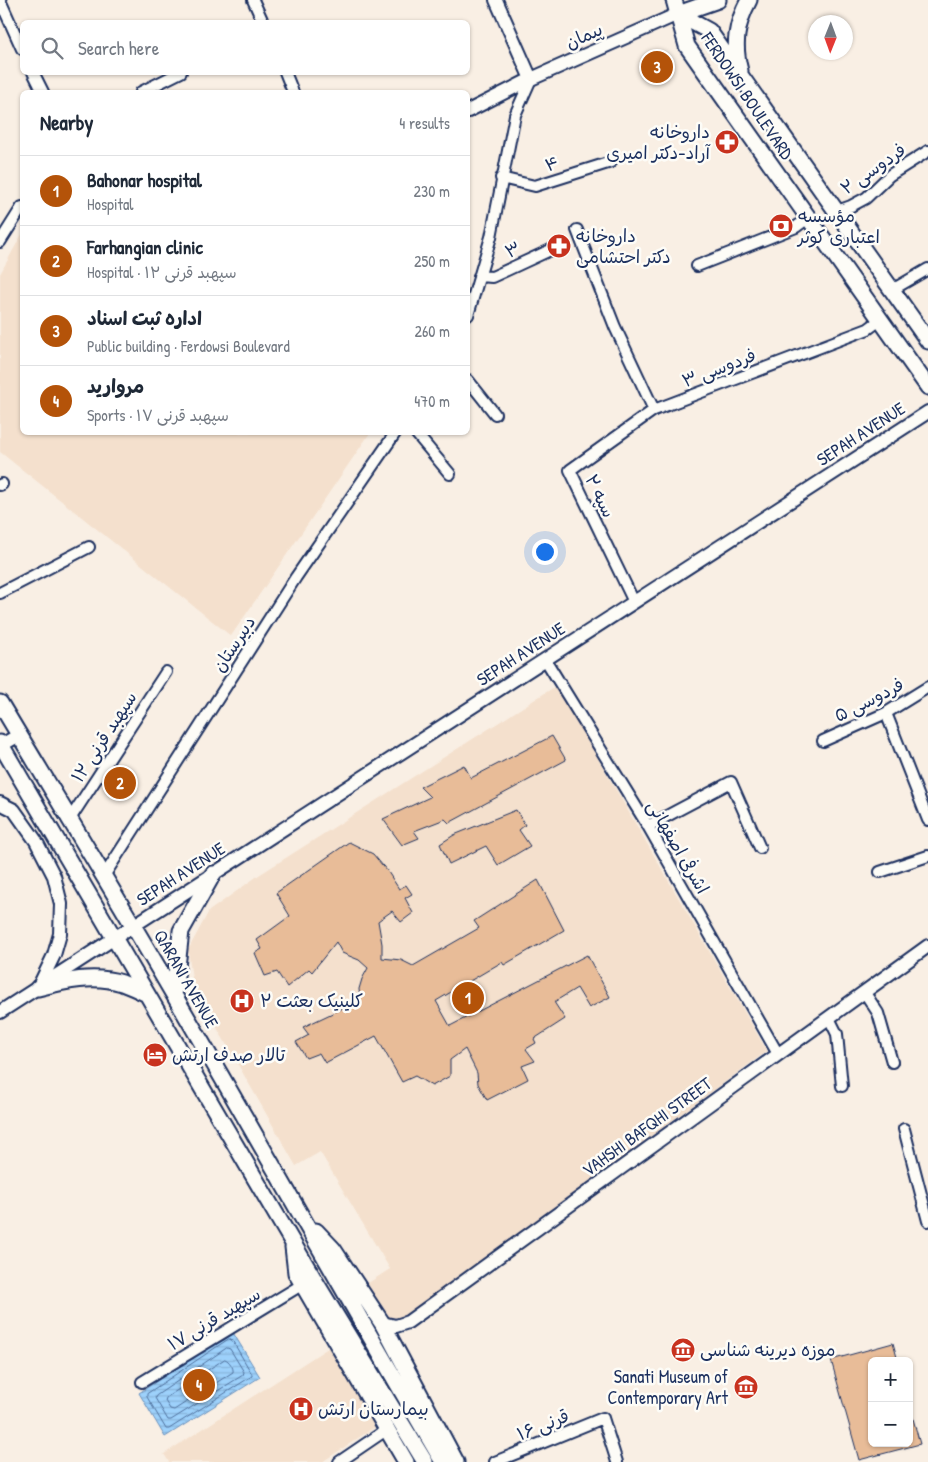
<!DOCTYPE html>
<html lang="en">
<head>
<meta charset="utf-8">
<style>
	body { margin:0; font-family:"Patrick Hand","Playpen Sans Arabic",sans-serif; background:#f6f6f7; color:#1f2937 }
	.controls { position:absolute; right:15px; bottom:15px; display:grid; overflow:hidden; border-radius:8px; box-shadow:0 1px 4px #0004 }
	.controls button { width:45px; height:45px; display:grid; place-items:center; padding:0; border:0; border-bottom:1px solid #e0e1e3; background:#fff; color:#1f2937; font:25px sans-serif }
	.compass { position:absolute; left:808px; top:15px; width:45px; height:45px; border-radius:50%; background:#fff; box-shadow:0 1px 4px #0004; rotate:181deg }
	.you { position:absolute; left:544px; top:551px; width:18px; height:18px; margin:-12px; border:4px solid #fff; border-radius:50%; background:#1a73e8; box-shadow:0 0 0 8px #1a73e833 }
	.badge { display:grid; place-items:center; width:32px; height:32px; border-radius:50%; background:#b45309; color:#fff; font-size:16px; font-weight:700 }
	.pin { position:absolute; translate:-50% -50%; border:2px solid #fff; box-shadow:0 1px 5px #0006 }
	.list { margin:0; padding:0; list-style:none }
	h2 { display:flex; justify-content:space-between; align-items:center; height:65px; margin:0; padding:0 20px; font-size:21px }
	h2 small { font-size:16px; font-weight:400; color:#747a83 }
	.list li { display:grid; grid-template-columns:32px 1fr auto; gap:15px; align-items:center; box-sizing:border-box; height:70px; padding:0 20px; border-top:1px solid #e0e1e3 }
	.list b { display:block; font-size:19px; white-space:nowrap }
	.list p { margin:0; font-size:16px; white-space:nowrap; color:#747a83 }
	.list em { font-size:16px; font-style:normal; color:#747a83 }
	.icon { flex:none; width:28px; height:28px; fill:none; stroke:currentColor; stroke-width:2; stroke-linecap:round; stroke-linejoin:round }
	.map { position:relative; flex:none; width:928px; height:1462px; overflow:hidden }
	.search { position:absolute; background:#fff; box-shadow:0 1px 4px #0004; left:20px; top:20px; width:450px; height:55px; display:flex; align-items:center; gap:12px; box-sizing:border-box; padding:0 18px; border-radius:8px; color:#747a83; font-size:19px }
	.panel { position:absolute; background:#fff; box-shadow:0 1px 4px #0004; left:20px; top:90px; width:450px; height:345px; border-radius:8px }
	.map>svg:first-child { display:block }
	.built { fill:#f4e0cd }
	.water { fill:url(#water-rules); stroke:#6990bc }
	.lines { fill:none; stroke-linecap:round; stroke-linejoin:round }
	.shore { stroke:#4f709d; stroke-width:1 }
	.building { fill:#e8bc98; stroke:#1b2f5e }
	.minor-casing { stroke:#1b2f5e; stroke-width:14 }
	.tertiary-casing { stroke:#1b2f5e; stroke-width:16 }
	.secondary-casing { stroke:#1b2f5e; stroke-width:19 }
	.minor { stroke:#fdfcf7; stroke-width:10 }
	.tertiary { stroke:#fdfcf7; stroke-width:12 }
	.secondary { stroke:#fdfcf7; stroke-width:15 }
	.labels { text-anchor:middle; stroke-width:5; stroke-linejoin:round; paint-order:stroke }
	.street-label { font-size:18px; fill:#1b2f5e; stroke:#fdfcf7 }
	.poi-label { font-size:18px; fill:#1b2f5e; stroke:#fdfcf7; text-anchor:start }
</style>
</head>
<body>
<div class="map">
<svg width="928" height="1462" viewBox="0 0 928 1462">
	<defs>
		<pattern id="water-rules" width="6" height="5" patternUnits="userSpaceOnUse" patternTransform="scale(1.25)"><rect width="6" height="5" fill="#9dd1fb"/><path d="M0 2.5h6" fill="none" stroke="#87b4da"/></pattern>
	</defs>
	<rect width="100%" height="100%" fill="#f9efe4"/>
	<filter id="ink" filterUnits="userSpaceOnUse"><feTurbulence type="fractalNoise" baseFrequency=".02" numOctaves="2"/><feDisplacementMap in="SourceGraphic" scale="10" xChannelSelector="R" yChannelSelector="G"/><feConvolveMatrix kernelMatrix="1 2 1 2 8 2 1 2 1" color-interpolation-filters="sRGB"/></filter>
	<g filter="url(#ink)">
		<path class="built" d="M22,234V432L370,433L231,636L0,452V274Z
			M556,686L767,1051L406,1316L384,1319L365,1285L390,1269L320,1152L296,1166L193,986L188,950L209,911L259,875Z
			M331,1346L378,1425L322,1462H169L164,1454Z"/>
		<path class="water" d="M232,1331L260,1377L165,1437L139,1393Z"/>
		<g class="lines">
			<path class="shore" d="M229,1339L232,1340L252,1374V1376L169,1429H166L147,1397V1394Z
				M227,1348L230,1349L244,1372L243,1375L171,1420H168L155,1398L156,1396Z
				M225,1359C229,1360 234,1368 233,1372L174,1410L170,1409L165,1401L166,1398Z"/>
		</g>
		<path class="building" d="M552,736L566,760L449,823L445,819L414,831L419,838L402,845L383,819L430,797L420,787L464,765L471,778Z
			M516,810L525,825L519,830L530,846L498,865L486,846L449,864L440,844L454,835Z
			M349,842L373,854L388,872L399,889L406,885L412,894L405,898L413,913L401,922L392,911L378,921L382,944V958L401,960L413,966L479,928L474,921L538,880L564,930L504,965L502,962L436,1001L450,1026L587,955L610,997L589,1008L577,988L554,1002L565,1019L534,1039L536,1043L526,1049L535,1061L522,1066L528,1079L487,1100L478,1084L477,1073L465,1049L450,1060V1076L432,1086L415,1076L402,1082L376,1036L325,1063L319,1053L306,1058L296,1042L309,1035L303,1027L360,1000L359,989L362,979L368,968L359,960L342,953L336,942L312,972L309,969L287,987L277,972L265,976L255,953L262,949L257,940L290,916L276,893Z
			M893,1343L898,1361H872V1443H909V1416L912,1415L920,1444L859,1460L831,1360Z"/>
		<g class="lines">
			<defs>
				<path id="minor" d="M0,0L22,49
					M253,0L263,22
					M33,72L43,92
					M285,72L293,92
					M141,92L181,72
					M501,178L535,186L611,162
					M837,211L851,206L866,198L890,175L928,151
					M577,230L615,327L654,410L868,329L880,320
					M0,242L22,207
					M697,266L796,227L808,218
					M479,276L492,277L559,246
					M892,290L928,269
					M468,315L491,237L515,115L531,79
					M468,380L495,414
					M415,432L450,474
					M0,485L2,484
					M0,593L89,547
					M634,602L570,470L654,410
					M545,659L648,826L778,1054
					M886,713L928,820
					M823,741L886,713L928,687
					M70,819L166,672
					M648,826L731,782L760,848
					M880,872L928,856
					M104,876L296,577L396,432
					M865,993L878,1013L892,1062
					M829,1018L837,1034L842,1086
					M904,1129L928,1221
					M142,1382L303,1284
					M339,1462L386,1430
					M495,1462L603,1418L617,1462"/>
				<path id="tertiary" d="M496,0L531,79
					M468,111L531,79L678,14
					M0,746L19,735
					M0,803L14,810L36,841L54,876L61,904L60,934L54,955L38,988
					M0,1012L928,412
					M382,1323L396,1326L408,1322L928,946"/>
				<path id="secondary" d="M674,0L687,46L928,387
					M678,14L709,31L928,341
					M678,14L718,0
					M740,71C733,45 736,24 749,0
					M0,703C58,800 117,897 174,995C265,1150 352,1307 443,1462
					M0,743L318,1286L425,1462
					M38,988C65,981 94,974 122,983C130,986 139,990 147,994
					M174,994L181,931L213,874
					M316,1231L333,1249L382,1323L456,1462
					M293,1247L296,1273L406,1462"/>
			</defs>
			<use href="#minor" class="minor-casing"/>
			<use href="#tertiary" class="tertiary-casing"/>
			<use href="#secondary" class="secondary-casing"/>
			<use href="#minor" class="minor"/>
			<use href="#tertiary" class="tertiary"/>
			<use href="#secondary" class="secondary"/>
		</g>
	</g>
	<defs>
		<symbol id="pharmacy-disc" viewBox="-11 -11 22 22"><circle r="9.5" fill="#c8321e" stroke="#fdfcf7"/><path d="M-2-6h4v4h4v4h-4v4h-4v-4h-4v-4h4Z" fill="#fff"/></symbol>
		<symbol id="bank-disc" viewBox="-11 -11 22 22"><circle r="9.5" fill="#c8321e" stroke="#fdfcf7"/><path d="M-6-4H6V4H-6ZM0-2.3a2.3 2.3 0 1 0 0 4.6a2.3 2.3 0 1 0 0-4.6Z" fill="#fff"/></symbol>
		<symbol id="hospital-disc" viewBox="-11 -11 22 22"><circle r="9.5" fill="#c8321e" stroke="#fdfcf7"/><path d="M-5-5h3v3.5h4V-5h3V5h-3V1.5h-4V5h-3Z" fill="#fff"/></symbol>
		<symbol id="hotel-disc" viewBox="-11 -11 22 22"><circle r="9.5" fill="#c8321e" stroke="#fdfcf7"/><path d="M-6-4.5h1.5V1H6V5H4.5V3h-9V5H-6ZM-4 0a1.8 1.8 0 1 1 3.6 0ZM.5 0V-2.5h3Q6-2.5 6 0Z" fill="#fff"/></symbol>
		<symbol id="museum-disc" viewBox="-11 -11 22 22"><circle r="9.5" fill="#c8321e" stroke="#fdfcf7"/><path d="M0-6L6-3V-2H-6V-3ZM-5-1h2V3h-2ZM-1-1h2V3h-2ZM3-1h2V3H3ZM-6 4H6V6H-6Z" fill="#fff"/></symbol>
	</defs>
	<g fill-rule="evenodd">
		<use href="#pharmacy-disc" x="713" y="128" width="28" height="28"/>
		<use href="#bank-disc" x="767" y="212" width="28" height="28"/>
		<use href="#pharmacy-disc" x="545" y="232" width="28" height="28"/>
		<use href="#hospital-disc" x="228" y="987" width="28" height="28"/>
		<use href="#hotel-disc" x="141" y="1041" width="28" height="28"/>
		<use href="#museum-disc" x="669" y="1336" width="28" height="28"/>
		<use href="#museum-disc" x="732" y="1373" width="28" height="28"/>
		<use href="#hospital-disc" x="287" y="1395" width="28" height="28"/>
	</g>
	<g class="labels">
		<g class="street-label">
			<text transform="translate(584 36) rotate(-24)" y="6">پیمان</text>
			<text transform="translate(747 96) rotate(56)" y="6">FERDOWSI BOULEVARD</text>
			<text transform="translate(552 164) rotate(-17)" y="6">۴</text>
			<text transform="translate(873 169) rotate(-35)" y="6">فردوسی ۲</text>
			<text transform="translate(513 250) rotate(-25)" y="6">۳</text>
			<text transform="translate(719 368) rotate(-21)" y="6">فردوسی ۳</text>
			<text transform="translate(861 434) rotate(-33)" y="6">SEPAH AVENUE</text>
			<text transform="translate(600 496) rotate(64)" y="6">سپه ۲</text>
			<text transform="translate(234 644) rotate(-57)" y="6">دبیرستان</text>
			<text transform="translate(521 654) rotate(-33)" y="6">SEPAH AVENUE</text>
			<text transform="translate(869 700) rotate(-27)" y="6">فردوسی ۵</text>
			<text transform="translate(104 737) rotate(-57)" y="6">سپهبد قرنی ۱۲</text>
			<text transform="translate(678 847) rotate(60)" y="6">اشرفی اصفهانی</text>
			<text transform="translate(181 874) rotate(-33)" y="6">SEPAH AVENUE</text>
			<text transform="translate(186 979) rotate(60)" y="6">QARANI AVENUE</text>
			<text transform="translate(647 1127) rotate(-36)" y="6">VAHSHI BAFQHI STREET</text>
			<text transform="translate(214 1319) rotate(-31)" y="6">سپهبد قرنی ۱۷</text>
			<text transform="translate(543 1425) rotate(-22)" y="6">قرنی ۱۶</text>
		</g>
		<g class="poi-label">
			<text x="710" y="138" text-anchor="end">داروخانه<tspan x="710" dy="21">آراد-دکتر امیری</tspan></text>
			<text x="798" y="222">مؤسسه<tspan x="798" dy="21">اعتباری کوثر</tspan></text>
			<text x="576" y="242">داروخانه<tspan x="576" dy="21">دکتر احتشامی</tspan></text>
			<text x="260" y="1007">کلینیک بعثت ۲</text>
			<text x="172" y="1061">تالار صدف ارتش</text>
			<text x="700" y="1356">موزه دیرینه شناسی</text>
			<text x="728" y="1383" text-anchor="end">Sanati Museum of<tspan x="728" dy="21">Contemporary Art</tspan></text>
			<text x="318" y="1415">بیمارستان ارتش</text>
		</g>
	</g>
</svg>
<div class="controls">
<button>+</button>
<button>−</button>
</div>
<svg class="compass" viewBox="-18 -18 36 36"><path d="M0-13l5 13h-10z" fill="#e53935"/><path d="M0 13l5-13h-10z" fill="#747a83"/></svg>
<div class="you"></div>
<div class="pin badge" style="left:468px;top:998px">1</div>
<div class="pin badge" style="left:120px;top:783px">2</div>
<div class="pin badge" style="left:657px;top:67px">3</div>
<div class="pin badge" style="left:199px;top:1385px">4</div>
<div class="search"><svg class="icon" aria-label="search" viewBox="0 0 24 24"><circle cx="10" cy="10" r="6"/><path d="M15 15l6 6"/></svg>Search here</div>
<section class="panel">
<h2>Nearby<small>4 results</small></h2>
<ul class="list">
<li><span class="badge">1</span><div><b>Bahonar hospital</b><p>Hospital</p></div><em>230 m</em></li>
<li><span class="badge">2</span><div><b>Farhangian clinic</b><p>Hospital · سپهبد قرنی ۱۲</p></div><em>250 m</em></li>
<li><span class="badge">3</span><div><b>اداره ثبت اسناد</b><p>Public building · Ferdowsi Boulevard</p></div><em>260 m</em></li>
<li><span class="badge">4</span><div><b>مروارید</b><p>Sports · سپهبد قرنی ۱۷</p></div><em>470 m</em></li>
</ul>
</section>
</div>
</body>
</html>
